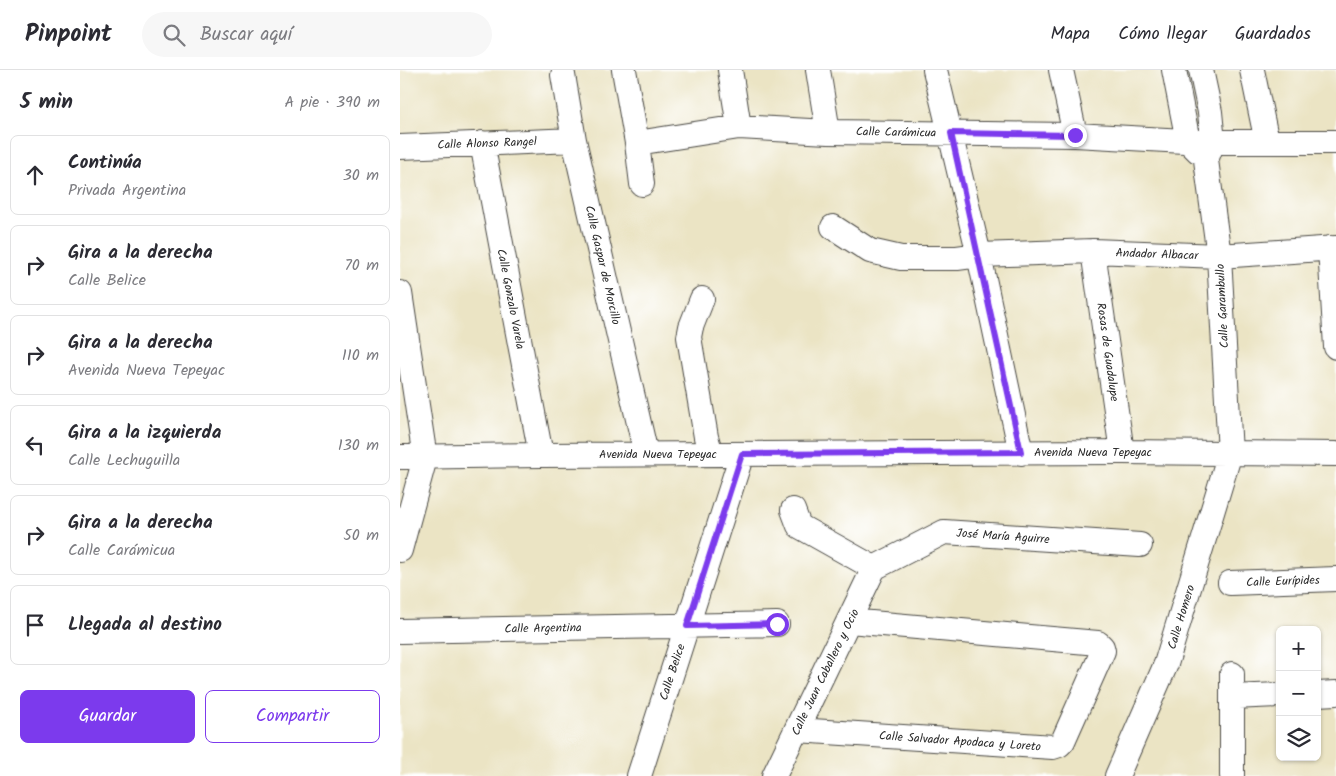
<!DOCTYPE html>
<html lang="es">
<head>
<meta charset="utf-8">
<style>
	:root { --surface:#fff; --page:#f7f7f7; --text:#2b2b33; --muted:#7c7c81; --line:#e1e1e2; --accent:#7c3aed }
	body { margin:0; font-family:Kalam,sans-serif; background:var(--page); color:var(--text) }
	.controls { position:absolute; right:15px; bottom:15px; display:grid; overflow:hidden; border-radius:8px; box-shadow:0 1px 4px #0004 }
	.controls button { width:45px; height:45px; display:grid; place-items:center; padding:0; border:0; border-bottom:1px solid var(--line); background:var(--surface); color:var(--text); font:25px sans-serif }
	.stop { position:absolute; width:15px; height:15px; margin:-11px; border:4px solid #7c3aed; border-radius:50%; background:#fff }
	.stop.end { background:#7c3aed; border-color:#fff; box-shadow:0 1px 5px #0008 }
	.list { margin:0; padding:0; list-style:none }
	h2 { display:flex; justify-content:space-between; align-items:center; height:65px; margin:0; padding:0 20px; font-size:21px }
	h2 small { font-size:16px; font-weight:400; color:var(--muted) }
	.list li { display:grid; grid-template-columns:32px 1fr auto; gap:15px; align-items:center; box-sizing:border-box; height:80px; margin:0 10px 10px; padding:0 10px; border:1px solid var(--line); border-radius:8px }
	.list b { display:block; font-size:19px; white-space:nowrap }
	.list p { margin:0; font-size:16px; white-space:nowrap; color:var(--muted) }
	.list em { font-size:16px; font-style:normal; color:var(--muted) }
	.actions { display:flex; gap:10px; padding:15px 20px }
	.actions a { flex:1; padding:11px 0; border:1px solid var(--accent); border-radius:8px; text-align:center; font-size:18px; color:var(--accent) }
	.actions .main { background:var(--accent); color:#fff }
	.icon { flex:none; width:28px; height:28px; fill:none; stroke:currentColor; stroke-width:2; stroke-linecap:round; stroke-linejoin:round }
	.map { position:relative; flex:none; width:936px; height:706px; overflow:hidden }
	header { display:flex; align-items:center; gap:30px; box-sizing:border-box; height:70px; padding:0 25px; background:var(--surface); border-bottom:1px solid var(--line) }
	header strong { font-size:24px }
	nav { display:flex; gap:28px; margin-inline-start:auto; font-size:18px }
	.search { width:350px; height:45px; background:var(--page); display:flex; align-items:center; gap:12px; box-sizing:border-box; padding:0 18px; border-radius:28px; color:var(--muted); font-size:19px }
	main { display:flex }
	aside { flex:1; background:var(--surface) }
	.map>svg:first-child { display:block }
	.lines { fill:none; stroke-linecap:round; stroke-linejoin:round }
	.minor-casing { stroke:#484742; stroke-width:26 }
	.minor { stroke:#fff; stroke-width:24 }
	.route { stroke:#7c3aed; stroke-width:6 }
	.labels { text-anchor:middle; stroke-width:4; stroke-linejoin:round; paint-order:stroke }
	.street-label { font-size:12px; fill:#2b2b2b; stroke:#fff }
</style>
</head>
<body>
<header>
<strong>Pinpoint</strong>
<div class="search"><svg class="icon" aria-label="search" viewBox="0 0 24 24"><circle cx="10" cy="10" r="6"/><path d="M15 15l6 6"/></svg>Buscar aquí</div>
<nav><a>Mapa</a><a>Cómo llegar</a><a>Guardados</a></nav>
</header>
<main>
<aside>
<h2>5 min<small>A pie · 390 m</small></h2>
<ul class="list">
<li><svg class="icon" aria-label="ahead" viewBox="0 0 24 24"><path d="M12 20V5M6 11l6-6 6 6"/></svg><div><b>Continúa</b><p>Privada Argentina</p></div><em>30 m</em></li>
<li><svg class="icon" aria-label="right" viewBox="0 0 24 24"><path d="M7 20v-9h11M14 6l5 5-5 5"/></svg><div><b>Gira a la derecha</b><p>Calle Belice</p></div><em>70 m</em></li>
<li><svg class="icon" aria-label="right" viewBox="0 0 24 24"><path d="M7 20v-9h11M14 6l5 5-5 5"/></svg><div><b>Gira a la derecha</b><p>Avenida Nueva Tepeyac</p></div><em>110 m</em></li>
<li><svg class="icon" aria-label="left" viewBox="0 0 24 24"><path d="M17 20v-9H6M10 6l-5 5 5 5"/></svg><div><b>Gira a la izquierda</b><p>Calle Lechuguilla</p></div><em>130 m</em></li>
<li><svg class="icon" aria-label="right" viewBox="0 0 24 24"><path d="M7 20v-9h11M14 6l5 5-5 5"/></svg><div><b>Gira a la derecha</b><p>Calle Carámicua</p></div><em>50 m</em></li>
<li><svg class="icon" aria-label="arrive" viewBox="0 0 24 24"><path d="M6 21V4h12l-3 4 3 4H6"/></svg><div><b>Llegada al destino</b></div></li>
</ul>
<div class="actions"><a class="main">Guardar</a><a>Compartir</a></div>
</aside>
<div class="map">
<svg width="936" height="706" viewBox="0 0 936 706">
	<rect width="100%" height="100%" fill="#fff"/>
	<filter id="ink" filterUnits="userSpaceOnUse"><feTurbulence type="fractalNoise" baseFrequency=".02" numOctaves="2"/><feDisplacementMap in="SourceGraphic" scale="10" xChannelSelector="R" yChannelSelector="G"/><feConvolveMatrix kernelMatrix="1 2 1 2 8 2 1 2 1" color-interpolation-filters="sRGB"/></filter>
	<filter id="wash" filterUnits="userSpaceOnUse"><feTurbulence type="fractalNoise" baseFrequency=".0096" numOctaves="4" result="noise"/><feDisplacementMap in="SourceGraphic" scale="20" xChannelSelector="R" yChannelSelector="G"/><feGaussianBlur stdDeviation="1.12" result="paint"/><feColorMatrix in="noise" values="0 0 0 0 0 0 0 0 0 0 0 0 0 0 0 0 0 1.4 0 .05"/><feComposite in="paint" operator="in"/></filter>
	<g filter="url(#wash)">
		<rect width="100%" height="100%" fill="#ebe4c4"/>
	</g>
	<g filter="url(#ink)">
		<g class="lines">
			<defs>
				<path id="minor" d="M224,0l13,73 5,41
					M330,0l9,57
					M418,0l10,62
					M535,0l44,185 42,198
					M661,0l14,65
					M774,0l14,71 10,10
					M852,0l15,72
					M163,5l11,65 72,314
					M82,73l59,312
					M237,73l102,-16 89,5 247,3 128,7h133
					M0,77l174,-7
					M433,157l37,24 31,7h56l22,-3 114,-4 126,5 117,-8
					M930,178l6,99
					M693,181l29,201
					M0,223l25,165 -25,92
					M302,229l-11,28 -2,10 17,100 5,17
					M0,387l141,-2 581,-3 214,2
					M393,440l6,16 75,42
					M474,498l70,-36 196,13
					M830,513l106,-4
					M0,561l377,-7
					M917,624l19,-1
					M833,627l47,-2
					M397,660l256,17 6,-2 4,-4 40,-90 -1,-4 -4,-4 -249,-22
					M239,706l103,-322
					M374,706l100,-208
					M717,706l49,-112 64,-211 -11,-197 -13,-96 7,-18 -3,-30 -9,-42
					M832,706v-102"/>
			</defs>
			<use href="#minor" class="minor-casing"/>
			<use href="#minor" class="minor"/>
		</g>
	</g>
	<g class="lines" filter="url(#ink)">
		<path class="route" d="M377,554l-90,2 55,-172 279,-2 -70,-319 124,2"/>
	</g>
	<g class="labels">
		<g class="street-label">
			<text transform="translate(496 62) rotate(1)" y="4">Calle Carámicua</text>
			<text transform="translate(87 73) rotate(-2)" y="4">Calle Alonso Rangel</text>
			<text transform="translate(757 184) rotate(2)" y="4">Andador Albacar</text>
			<text transform="translate(203 195) rotate(77)" y="4">Calle Gaspar de Morcillo</text>
			<text transform="translate(111 229) rotate(79)" y="4">Calle Gonzalo Varela</text>
			<text transform="translate(822 236) rotate(-93)" y="4">Calle Garambullo</text>
			<text transform="translate(708 282) rotate(82)" y="4">Rosas de Guadalupe</text>
			<text x="693" y="386">Avenida Nueva Tepeyac</text>
			<text x="258" y="388">Avenida Nueva Tepeyac</text>
			<text transform="translate(603 466) rotate(4)" y="4">José María Aguirre</text>
			<text transform="translate(883 511) rotate(-2)" y="4">Calle Eurípides</text>
			<text transform="translate(781 547) rotate(-73)" y="4">Calle Homero</text>
			<text transform="translate(143 558) rotate(-1)" y="4">Calle Argentina</text>
			<text transform="translate(272 602) rotate(-72)" y="4">Calle Belice</text>
			<text transform="translate(425 602) rotate(-64)" y="4">Calle Juan Caballero y Ocio</text>
			<text transform="translate(560 671) rotate(4)" y="4">Calle Salvador Apodaca y Loreto</text>
		</g>
	</g>
</svg>
<div class="controls">
<button>+</button>
<button>−</button>
<button><svg class="icon" aria-label="layers" viewBox="0 0 24 24"><path d="M12 4l9 5-9 5-9-5zM3 14l9 5 9-5"/></svg></button>
</div>
<div class="stop" style="left:377px;top:554px"></div>
<div class="stop end" style="left:675px;top:65px"></div>
</div>
</main>
</body>
</html>
